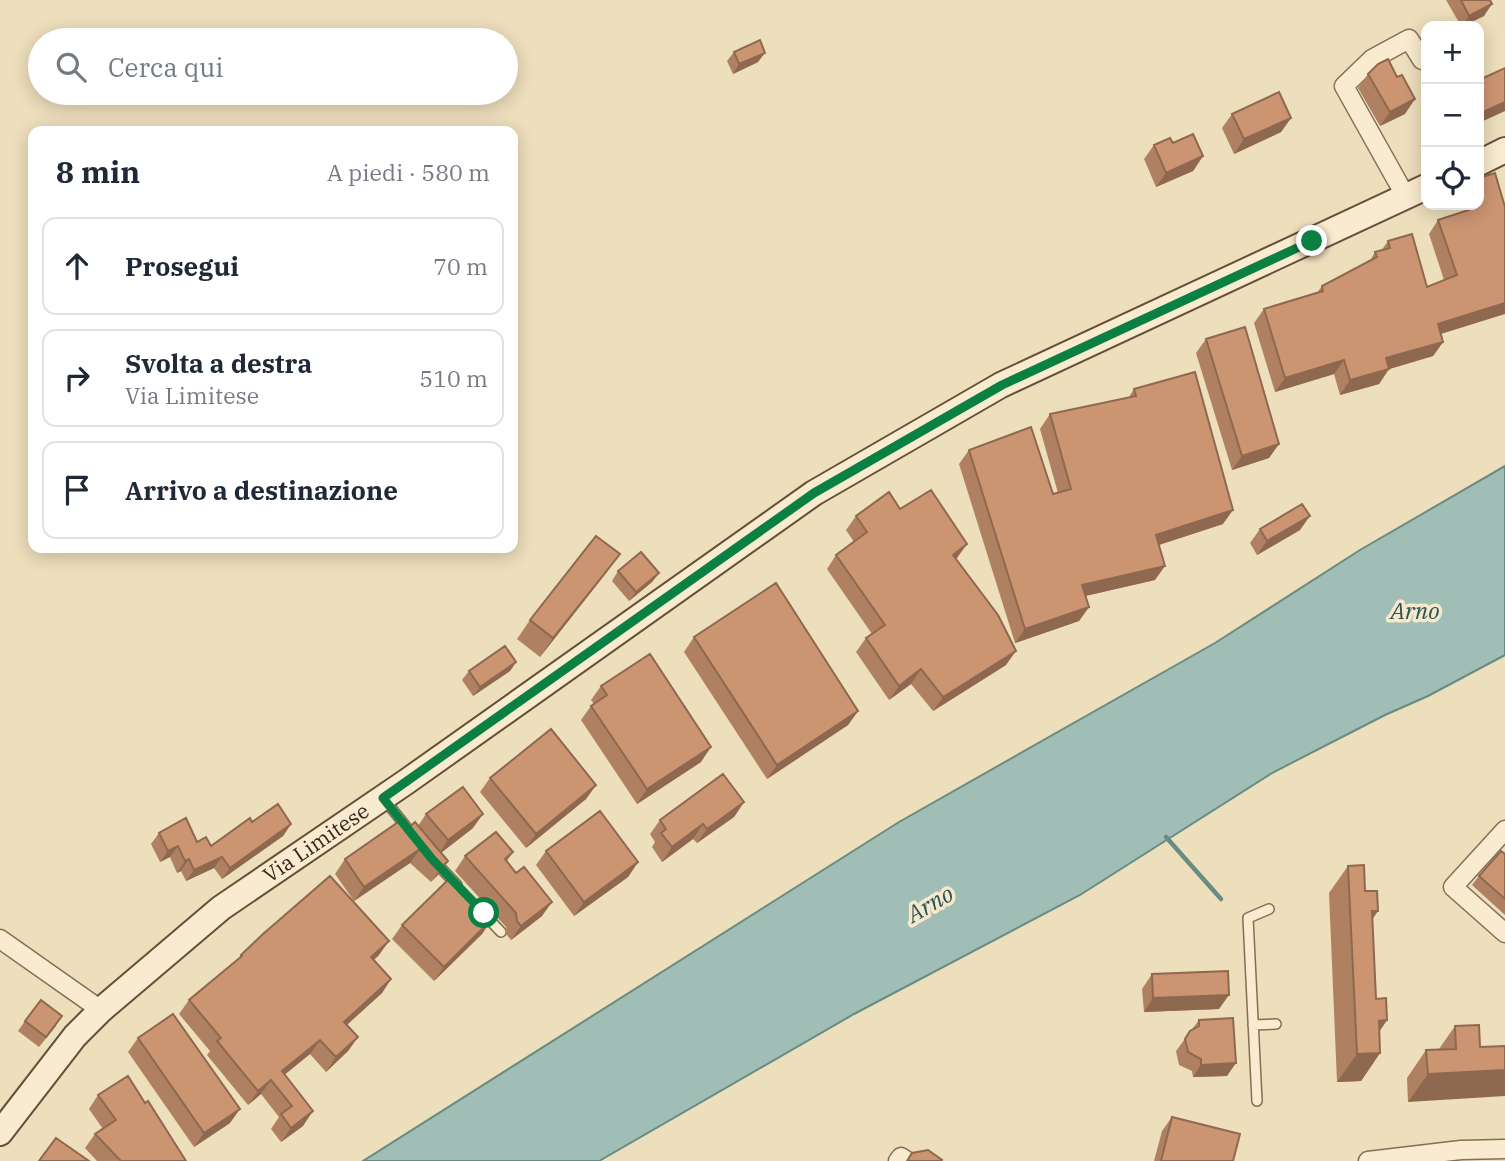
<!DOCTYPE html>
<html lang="it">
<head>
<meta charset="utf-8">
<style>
	:root { --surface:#fff; --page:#f6f6f7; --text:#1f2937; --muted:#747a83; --line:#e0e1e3 }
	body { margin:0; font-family:"IBM Plex Serif",serif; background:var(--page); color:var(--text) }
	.controls { position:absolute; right:21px; top:21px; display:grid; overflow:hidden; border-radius:14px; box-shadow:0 4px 18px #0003 }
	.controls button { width:63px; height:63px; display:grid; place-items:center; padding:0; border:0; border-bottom:2px solid var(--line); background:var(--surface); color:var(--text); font:35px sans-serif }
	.stop { position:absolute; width:21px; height:21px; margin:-16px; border:5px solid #0b8043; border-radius:50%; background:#fff }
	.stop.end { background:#0b8043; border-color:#fff; box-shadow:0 2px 7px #0008 }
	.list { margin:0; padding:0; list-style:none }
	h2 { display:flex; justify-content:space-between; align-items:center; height:91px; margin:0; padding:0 28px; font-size:30px }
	h2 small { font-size:23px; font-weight:400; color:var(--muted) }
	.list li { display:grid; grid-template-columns:46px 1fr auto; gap:21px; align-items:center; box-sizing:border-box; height:98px; margin:0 14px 14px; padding:0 14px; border:2px solid var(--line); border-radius:14px }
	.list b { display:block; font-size:26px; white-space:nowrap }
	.list p { margin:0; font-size:23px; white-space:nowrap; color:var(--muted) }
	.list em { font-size:23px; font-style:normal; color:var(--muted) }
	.icon { flex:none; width:38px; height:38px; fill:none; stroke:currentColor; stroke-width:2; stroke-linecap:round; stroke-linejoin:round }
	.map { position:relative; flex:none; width:1505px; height:1161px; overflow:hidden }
	.search { position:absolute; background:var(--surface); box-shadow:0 4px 18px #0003; left:28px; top:28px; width:490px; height:77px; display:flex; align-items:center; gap:18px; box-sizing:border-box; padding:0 24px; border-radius:38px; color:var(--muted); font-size:26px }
	.panel { position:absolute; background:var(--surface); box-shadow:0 4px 18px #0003; left:28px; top:126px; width:490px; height:427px; border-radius:14px }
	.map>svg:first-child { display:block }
	.water { fill:#a0beb5; stroke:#688b82; stroke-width:2 }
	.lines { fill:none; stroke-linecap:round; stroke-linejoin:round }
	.stream { stroke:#688b82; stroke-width:4.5 }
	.lane-casing { stroke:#856e56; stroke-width:12 }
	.street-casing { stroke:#856e56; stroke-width:21 }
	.secondary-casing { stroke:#664f39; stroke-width:28 }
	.lane { stroke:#f8ebcf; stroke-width:9 }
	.street { stroke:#f8ebcf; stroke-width:18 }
	.secondary { stroke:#f8ebcf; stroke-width:24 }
	.wall { fill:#af8062 }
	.shaded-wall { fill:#8f6850 }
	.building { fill:#cc9572; stroke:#8f6850; stroke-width:2 }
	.route { stroke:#0b8043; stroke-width:9 }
	.labels { text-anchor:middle; stroke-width:7; stroke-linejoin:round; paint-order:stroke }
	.street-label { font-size:21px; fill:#34261b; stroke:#f5e8cc }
	.water-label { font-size:23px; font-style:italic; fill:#2a5450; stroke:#f5e8cc }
</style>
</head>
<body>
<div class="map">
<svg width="1505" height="1161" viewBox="0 0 1505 1161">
	<rect width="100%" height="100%" fill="#eddebc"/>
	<path class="water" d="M1505,466v189l-77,41 -43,19 -113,58 -192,122 -226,119 -255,147h-236l536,-339 316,-179 145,-93z"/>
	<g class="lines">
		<path class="stream" d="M1166,837l55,62"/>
		<defs>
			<path id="lane" d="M384,799l24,30
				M435,862l22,23
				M483,913l18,19
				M1253,1025l23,-1
				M1257,1101l-9,-183 21,-9"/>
			<path id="street" d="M1406,197l-62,-111 28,-27 37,-20 13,21 4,-2
				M1505,830l-52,57 52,46
				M0,939l101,71
				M898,1161l3,-4 6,4
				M1368,1161l93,-11 44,-1"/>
			<g id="secondary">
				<path d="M1479,163l26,-13"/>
				<path id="s1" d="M0,1133l75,-97 26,-26 120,-102 185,-126 408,-289 187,-108 425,-198"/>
			</g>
		</defs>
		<use href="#lane" class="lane-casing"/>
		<use href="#street" class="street-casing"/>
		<use href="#secondary" class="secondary-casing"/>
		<use href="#lane" class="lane"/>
		<use href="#street" class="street"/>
		<use href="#secondary" class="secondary"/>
	</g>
	<path class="wall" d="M1446,0h44l-6,16 -20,10h-3z
		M734,52l24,10 -25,12 -6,-13z
		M1368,74l37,40 -25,12 -22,-38z
		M1232,114l59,4 -10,14 -47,22 -12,-26z
		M1173,143l30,13 -10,15 -37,16 -12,-28 10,-14z
		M1495,173l-54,161 2,8 -10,14 -44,13 -10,15 -39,11 -6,-21 -59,18 -21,-69 10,-14 53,-16 5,-7 48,-25 5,-9 6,-1 7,-10 39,46 17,-7 -15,-46 9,-14 27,-9 -2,-6h16z
		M1206,339l73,105 -10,14 -37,12 -36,-117z
		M1134,389l89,135 -64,21 -4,35 -70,16 4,11 -10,14 -64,22 -56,-179 10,-14 84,44 5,-1 -18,-64 10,-15 79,-17z
		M900,509l57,49 -1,1 50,106 -73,46 -22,-27 -22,16 -33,-48 10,-14 6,-4 -45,-65 9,-14 18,-13 -8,-12 10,-14z
		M1260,529l40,1 -43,25 -7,-12z
		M620,554l-14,19 -66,84 -23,-18 13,-19z
		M618,571l41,2 -7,9 -23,19 -17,-20z
		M694,637l164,74 -10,14 -81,54 -83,-127z
		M516,662l-6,9 -37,25 -11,-16 7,-9z
		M601,686l100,76 -64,42 -56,-84 10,-14 3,-2 -3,-4z
		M490,778l106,7 -10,14 -60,49 -46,-56z
		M744,802l-10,15 -37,26 -4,-4 -31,23 -10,-15 3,-5 -5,-8 10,-14z
		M426,814l47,14 -32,25 7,8 -17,21 -21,-19 -56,38 -19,-27 10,-15 65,-32 8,-1z
		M252,822l39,2 -8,12 -61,43 -8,-11 -28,13 -5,-10 -4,2 -7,-16 -10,5 -9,-18 8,-11 38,9 14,4z
		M546,851l92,11 -10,15 -54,39 -38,-51z
		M513,852l-6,9 9,12 26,43 -31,24 -4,-5 -1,-8 -51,-56 10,-15z
		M1505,854v61l-33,-30 7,-9z
		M1348,866l17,25 7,29 4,79 11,21 -8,12 1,21 -19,28 -24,1 -8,-189z
		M492,919l-10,15 -48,47 -42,-42 10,-14z
		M241,955h138l-5,5 17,19 -9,14 -35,32 11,12 -10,14 -22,21 -16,-18 -25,20 18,52 -22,16 -10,-13 8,-12 -18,-23 -13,11 -41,-50 3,-4 -31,-37 10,-14 47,-39z
		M1152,974l67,35 -75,3 -2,-23z
		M1199,1020l28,56 -34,1 -1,-6 -13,-6 -3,-14z
		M25,1021l31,5 -17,21 -21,-16z
		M1455,1026l25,21 -72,55 -1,-24 19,-28 13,-1z
		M138,1038l92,85 -36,24 -66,-95z
		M98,1095l47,8 41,58h-89l-12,-13 10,-14 8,-5 -14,-20z
		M1172,1117l61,44h-79l8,-30z"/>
	<path class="shaded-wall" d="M1492,4l-8,12 -22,10 7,-10z
		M765,53l-7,9 -25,12 6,-10z
		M1415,99l-10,15 -25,12 10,-14z
		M1505,102v9l-26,12v-9z
		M1291,118l-10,14 -47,22 10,-15z
		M1203,156l-10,15 -37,16 10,-14z
		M1505,303v11l-77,24 10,-14z
		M1443,342l-10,14 -57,17 10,-15z
		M1344,360l-10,14 -59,18 10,-14z
		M1389,369l-10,15 -39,11 10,-15z
		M1279,444l-10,14 -37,12 10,-14z
		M1233,510l-10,14 -77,25 10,-14z
		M1310,516l-10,14 -43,25 10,-14z
		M967,544l-10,14 -14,11 10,-14z
		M620,554l-14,19 -66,84 13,-19z
		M1165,566l-10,14 -83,19 10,-14z
		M659,573l-7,9 -23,19 7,-9z
		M1089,607l-10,14 -64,22 10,-14z
		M1016,651l-10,14 -73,46 10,-14z
		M516,662l-6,9 -37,25 7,-9z
		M921,669l-10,15 -22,16 10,-14z
		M858,711l-10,14 -81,54 10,-14z
		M711,747l-10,15 -64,42 10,-15z
		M596,785l-10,14 -60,49 10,-14z
		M744,802l-10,15 -37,26 10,-14z
		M483,814l-10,14 -35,27 10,-15z
		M291,824l-8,12 -61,43 8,-11z
		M703,824l-10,15 -31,23 10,-15z
		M178,846l-8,11 -10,5 8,-11z
		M420,849l-10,14 -56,38 10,-14z
		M222,857l-8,11 -28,13 8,-11z
		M189,859l-8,12 -4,2 8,-12z
		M448,861l-10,14 -7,7 10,-14z
		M638,862l-10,15 -54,39 10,-14z
		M552,902l-10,14 -31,24 10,-14z
		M1372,911h6l-19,28z
		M492,919l-10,15 -48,47 10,-14z
		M389,941l-10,14 -18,16 10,-14z
		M391,979l-9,14 -48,43 10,-14z
		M1229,995l-10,14 -75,3 9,-14z
		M1387,1020l-19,28 11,-27z
		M358,1037l-10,14 -22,21 10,-15z
		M320,1040l-10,14 -38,31 10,-14z
		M1380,1053l-19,28 -24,1 20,-28z
		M1236,1063l-9,13 -34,1 8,-12z
		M1505,1070v26l-97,6 20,-28z
		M271,1080l-10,14 -13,11 10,-14z
		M240,1109l-10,14 -36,24 10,-14z
		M313,1111l-10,15 -22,16 10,-14z"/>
	<path class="building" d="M1461,0h29l2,4 -23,12z
		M760,40l5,13 -26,11 -5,-12z
		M1388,59l9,18 5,-2 13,24 -25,13 -22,-38 10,-10z
		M1505,68v34l-26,12v-34z
		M1279,92l12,26 -47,21 -12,-25z
		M1193,134l10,22 -37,17 -12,-28 16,-7 3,5z
		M1495,173l10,34v96l-67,21 5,18 -57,16 3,11 -39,11 -6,-20 -59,18 -21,-69 59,-18 -1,-5 55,-29 -2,-5 15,-4 -2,-7 24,-7 15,53 30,-12 -19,-55 40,-13 -1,-2h2v-27z
		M1245,327l34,117 -37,12 -36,-117z
		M1195,372l38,138 -77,25 9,31 -83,19 7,22 -64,22 -56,-179 62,-23 22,67 18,-5 -21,-75 86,-18 -2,-7z
		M931,490l36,54 -14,11 45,60 18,36 -73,46 -22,-28 -22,17 -33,-48 19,-13 -49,-70 31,-23 -11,-16 33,-24 11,17z
		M1302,504l8,12 -43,25 -7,-12z
		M596,536l24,18 -67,84 -23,-18z
		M641,552l18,21 -23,19 -18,-21z
		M776,583l82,128 -81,54 -83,-128z
		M505,646l11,16 -36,25 -11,-16z
		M650,654l61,93 -64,42 -56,-83 16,-11 -6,-9z
		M551,729l45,56 -60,49 -46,-56z
		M723,774l21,28 -37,27 -4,-5 -31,23 -11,-14 5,-4 -6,-9z
		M463,787l20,27 -35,26 -22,-26z
		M278,804l13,20 -61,44 -8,-11 -28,13 -5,-11 -4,2 -7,-15 -10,5 -9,-18 27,-15 11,24 9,-5 5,9 39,-28 2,4z
		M600,811l38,51 -54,40 -38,-51z
		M404,818l6,9 5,-5 33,39 -7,7 -21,-19 -56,38 -19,-28z
		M496,832l17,20 -8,7 11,14 8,-6 28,35 -31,24 -4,-5 -1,-8 -51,-57z
		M1501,851l4,3v45l-26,-23z
		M1364,865l1,26h12l1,20h-6l4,88 10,-1 1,22 -8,1 1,32 -23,1 -9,-188z
		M330,876l59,65 -18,16 20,22 -47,43 14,15 -22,20 -16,-17 -38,31 31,40 -22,17 -10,-14 11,-8 -21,-26 -13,11 -41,-50 4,-3 -32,-38 53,-44 -1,-1 22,-21z
		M451,877l41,42 -48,48 -42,-42z
		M1228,971l1,24 -76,3 -1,-24z
		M41,1000l21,16 -16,21 -21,-16z
		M173,1014l67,95 -36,24 -66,-95z
		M1233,1018l3,45 -35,2v-6l-13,-7 -3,-13 5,-8 9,-5v-6z
		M1479,1025l1,22 25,-1v24l-77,4 -2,-24 30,-1 -1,-23z
		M128,1076l17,27 3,-2 38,60h-65l-26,-27 21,-14 -18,-25z
		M1172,1117l68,17 -7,27h-72z
		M56,1138l33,23h-50z
		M928,1150l14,10 -1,1h-34l5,-8z"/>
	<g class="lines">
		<path class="route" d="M484,913l-52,-54 -49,-61 431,-305 188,-108 310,-144"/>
	</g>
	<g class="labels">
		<g class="street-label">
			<text dy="7" stroke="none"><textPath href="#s1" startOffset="432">Via Limitese</textPath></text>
		</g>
		<g class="water-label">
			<text x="1415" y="619">Arno</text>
			<text transform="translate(930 904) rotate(-30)" y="8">Arno</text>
		</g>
	</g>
</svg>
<div class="controls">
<button>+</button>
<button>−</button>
<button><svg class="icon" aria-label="locate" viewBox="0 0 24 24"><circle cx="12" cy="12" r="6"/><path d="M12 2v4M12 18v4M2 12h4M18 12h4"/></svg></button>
</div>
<div class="stop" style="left:484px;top:913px"></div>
<div class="stop end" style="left:1312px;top:241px"></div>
<div class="search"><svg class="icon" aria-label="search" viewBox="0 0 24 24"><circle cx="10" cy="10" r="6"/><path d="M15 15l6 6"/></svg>Cerca qui</div>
<section class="panel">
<h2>8 min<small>A piedi · 580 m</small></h2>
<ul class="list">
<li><svg class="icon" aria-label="ahead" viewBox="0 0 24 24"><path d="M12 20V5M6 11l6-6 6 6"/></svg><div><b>Prosegui</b></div><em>70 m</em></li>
<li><svg class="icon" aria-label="right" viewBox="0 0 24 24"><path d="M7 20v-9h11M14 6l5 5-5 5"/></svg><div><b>Svolta a destra</b><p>Via Limitese</p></div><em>510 m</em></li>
<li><svg class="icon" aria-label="arrive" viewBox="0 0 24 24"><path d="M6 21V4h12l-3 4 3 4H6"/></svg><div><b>Arrivo a destinazione</b></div></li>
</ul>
</section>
</div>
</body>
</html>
